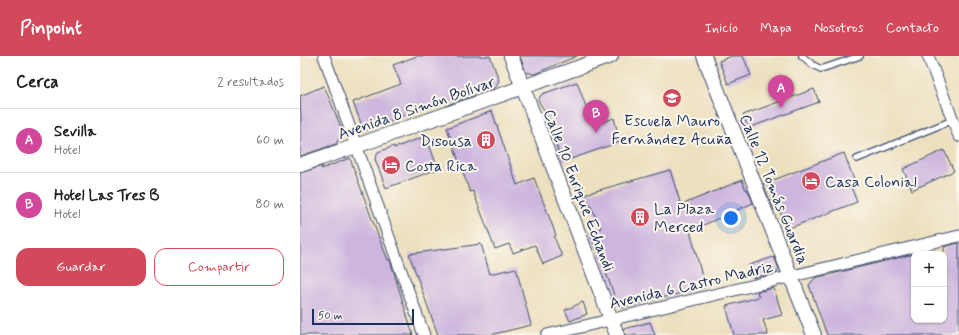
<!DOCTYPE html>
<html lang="es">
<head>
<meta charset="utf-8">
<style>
	:root { --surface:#fff; --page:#f6f6f6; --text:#202124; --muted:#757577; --line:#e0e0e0; --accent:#d1495b }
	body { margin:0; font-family:Mynerve,sans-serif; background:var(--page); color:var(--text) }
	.controls { position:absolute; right:12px; bottom:12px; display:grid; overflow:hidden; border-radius:8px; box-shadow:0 1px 3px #0004 }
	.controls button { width:36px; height:36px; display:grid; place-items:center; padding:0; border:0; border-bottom:1px solid var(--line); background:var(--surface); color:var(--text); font:20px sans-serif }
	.scale { position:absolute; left:12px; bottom:10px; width:102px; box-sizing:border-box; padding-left:4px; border:2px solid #1b2f5e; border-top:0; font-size:11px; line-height:14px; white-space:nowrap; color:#1b2f5e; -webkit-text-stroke:3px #fbf7ec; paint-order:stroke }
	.you { position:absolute; left:431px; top:162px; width:14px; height:14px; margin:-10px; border:3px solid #fff; border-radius:50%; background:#1a73e8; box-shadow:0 0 0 6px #1a73e833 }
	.badge { display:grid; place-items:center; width:26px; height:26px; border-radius:50%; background:var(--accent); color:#fff; font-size:13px; font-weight:700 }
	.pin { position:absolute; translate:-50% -33px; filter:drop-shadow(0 1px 2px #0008) }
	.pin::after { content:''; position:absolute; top:21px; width:14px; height:12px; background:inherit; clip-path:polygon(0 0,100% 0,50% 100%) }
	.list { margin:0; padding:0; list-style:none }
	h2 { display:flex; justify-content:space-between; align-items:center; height:52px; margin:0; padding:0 16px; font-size:17px }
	h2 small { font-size:13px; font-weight:400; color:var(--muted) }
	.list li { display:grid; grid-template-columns:26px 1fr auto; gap:12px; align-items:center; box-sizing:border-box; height:64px; padding:0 16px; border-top:1px solid var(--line) }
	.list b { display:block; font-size:15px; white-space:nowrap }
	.list p { margin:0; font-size:13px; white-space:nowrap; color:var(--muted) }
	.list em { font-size:13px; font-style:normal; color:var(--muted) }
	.actions { display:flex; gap:8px; padding:12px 16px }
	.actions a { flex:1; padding:9px 0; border:1px solid var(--accent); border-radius:12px; text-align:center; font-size:14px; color:var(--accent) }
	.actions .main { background:var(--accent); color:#fff }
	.map { position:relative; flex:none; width:659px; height:279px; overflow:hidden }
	header { display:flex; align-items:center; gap:24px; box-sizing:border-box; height:56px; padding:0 20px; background:var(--accent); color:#fff }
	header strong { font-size:19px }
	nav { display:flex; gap:22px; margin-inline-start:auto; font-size:14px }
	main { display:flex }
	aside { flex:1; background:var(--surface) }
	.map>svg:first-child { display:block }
	.building { fill:#cdb6de }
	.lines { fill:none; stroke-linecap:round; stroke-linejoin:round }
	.service-casing { stroke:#3a4a6d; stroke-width:8 }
	.minor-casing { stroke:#3a4a6d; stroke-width:13 }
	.tertiary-casing { stroke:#3a4a6d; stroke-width:16 }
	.service { stroke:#fff; stroke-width:5.5 }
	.minor { stroke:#fff; stroke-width:11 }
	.tertiary { stroke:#fff; stroke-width:14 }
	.labels { text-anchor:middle; stroke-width:4; stroke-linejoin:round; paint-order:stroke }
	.street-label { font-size:16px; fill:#1b2f5e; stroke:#fbf7ec }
	.poi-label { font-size:16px; fill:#1b2f5e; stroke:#fbf7ec; text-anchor:start }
</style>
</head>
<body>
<header>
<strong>Pinpoint</strong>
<nav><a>Inicio</a><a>Mapa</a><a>Nosotros</a><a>Contacto</a></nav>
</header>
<main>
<aside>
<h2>Cerca<small>2 resultados</small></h2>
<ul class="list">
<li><span class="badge" style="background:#d1479c">A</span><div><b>Sevilla</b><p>Hotel</p></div><em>60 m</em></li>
<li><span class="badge" style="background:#d1479c">B</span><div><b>Hotel Las Tres B</b><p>Hotel</p></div><em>80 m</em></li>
</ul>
<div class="actions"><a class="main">Guardar</a><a>Compartir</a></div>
</aside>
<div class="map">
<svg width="659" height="279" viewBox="0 0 659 279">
	<rect width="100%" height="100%" fill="#fbf7ec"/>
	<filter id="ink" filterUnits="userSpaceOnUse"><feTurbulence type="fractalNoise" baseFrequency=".025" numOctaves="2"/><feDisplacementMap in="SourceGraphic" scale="8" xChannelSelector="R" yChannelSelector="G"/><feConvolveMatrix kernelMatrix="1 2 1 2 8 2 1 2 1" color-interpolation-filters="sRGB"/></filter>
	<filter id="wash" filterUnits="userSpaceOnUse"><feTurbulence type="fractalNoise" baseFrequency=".012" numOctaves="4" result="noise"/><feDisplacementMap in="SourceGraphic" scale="16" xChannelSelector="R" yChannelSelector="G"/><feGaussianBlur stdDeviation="0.9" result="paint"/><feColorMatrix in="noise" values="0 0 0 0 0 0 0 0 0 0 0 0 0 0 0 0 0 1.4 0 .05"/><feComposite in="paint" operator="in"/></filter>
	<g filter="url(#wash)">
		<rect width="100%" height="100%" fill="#ede0bf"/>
		<g id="blocks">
			<path class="building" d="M117,0h73l9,24 -3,7 -7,3 -42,15 -2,-6 -81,32 -11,-29 48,-18 -8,-19z
				M220,0h57l-43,18 -8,-2z
				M432,0h11l8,19 -23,9 -9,-23z
				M277,26l16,44 21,-8 6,24 -58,20 -18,-52 -6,-10 4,-6z
				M24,30l17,41 1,6 -6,11 -36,12v-35h1l-1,-25z
				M514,33l5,13 -71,26 -5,-13z
				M192,55l25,74 17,-7 19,49 3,9 -2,1 8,19 -19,8 -8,-19 -22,8 -4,-9 -14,5 -22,-58 -3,1 -23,-64z
				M126,80l12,33 -52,19 -11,-29 3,-7 16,-6v2z
				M644,94l10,21 -42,19 -9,-21z
				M544,97l10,27 -5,2 8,20 -70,27 -8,-20 -5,1 -11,-26z
				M50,102l24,67 14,35h2l23,75h-113v-162l23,-7 -2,3z
				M370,114l11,35 61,-25 4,10h2l5,13 -63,28 15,56 -83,21 -5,-5 -17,-47 -11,-23 12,-5 -16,-34z
				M659,187v92h-132l-18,-50 6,-7 99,-24v66h30v-73z
				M181,188l9,30 26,-6 15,57 -41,10h-52l-29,-81z
				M474,201l5,12 -2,3 -24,6 -4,-13z
				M474,232l8,27 -19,5 5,15h-34l-8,-29 33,-9 -2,-5z
				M283,246l4,12 -17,7 -5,-11z
				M350,266l5,13h-30l-1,-6z"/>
		</g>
	</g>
	<g filter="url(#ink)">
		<use href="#blocks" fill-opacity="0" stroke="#3a4a6d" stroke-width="1"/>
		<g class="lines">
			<defs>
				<path id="service" d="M502,0l11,9 8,4 39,-13
					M557,103l96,-39"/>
				<path id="minor" d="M24,0l100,279
					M628,0l31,80
					M247,279l412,-99"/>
				<path id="tertiary" d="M211,0l106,279
					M404,0l87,221 23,58
					M0,109l56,-19 255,-90"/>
			</defs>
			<use href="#service" class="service-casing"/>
			<use href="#minor" class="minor-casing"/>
			<use href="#tertiary" class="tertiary-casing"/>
			<use href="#service" class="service"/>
			<use href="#minor" class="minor"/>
			<use href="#tertiary" class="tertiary"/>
		</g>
	</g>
	<defs>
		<symbol id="school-disc" viewBox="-11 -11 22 22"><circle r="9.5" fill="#d1495b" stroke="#fbf7ec"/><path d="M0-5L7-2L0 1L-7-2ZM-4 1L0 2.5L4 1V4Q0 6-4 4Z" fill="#fff"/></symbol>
		<symbol id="building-disc" viewBox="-11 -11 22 22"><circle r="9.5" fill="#d1495b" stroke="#fbf7ec"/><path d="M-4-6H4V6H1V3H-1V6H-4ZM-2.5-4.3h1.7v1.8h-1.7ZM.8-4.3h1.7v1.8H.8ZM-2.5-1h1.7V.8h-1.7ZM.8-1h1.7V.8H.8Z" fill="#fff"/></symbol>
		<symbol id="hotel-disc" viewBox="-11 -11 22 22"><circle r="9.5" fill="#d1495b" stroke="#fbf7ec"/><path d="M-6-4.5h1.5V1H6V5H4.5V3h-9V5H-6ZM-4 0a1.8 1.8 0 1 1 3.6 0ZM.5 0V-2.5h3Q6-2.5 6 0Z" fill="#fff"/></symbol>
	</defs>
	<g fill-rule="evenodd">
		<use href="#school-disc" x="361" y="31" width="22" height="22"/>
		<use href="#building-disc" x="175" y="73" width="22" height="22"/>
		<use href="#hotel-disc" x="80" y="98" width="22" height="22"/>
		<use href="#hotel-disc" x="500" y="114" width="22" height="22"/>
		<use href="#building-disc" x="329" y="150" width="22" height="22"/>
	</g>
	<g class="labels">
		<g class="street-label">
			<text transform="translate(116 51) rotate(-19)" y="6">Avenida 8 Simón Bolívar</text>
			<text transform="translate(475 133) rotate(68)" y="6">Calle 12 Tomás Guardia</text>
			<text transform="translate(280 134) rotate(69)" y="6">Calle 10 Enrique Echandi</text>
			<text transform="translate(391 228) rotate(-13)" y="6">Avenida 6 Castro Madriz</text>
		</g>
		<g class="poi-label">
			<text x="372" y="70" text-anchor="middle">Escuela Mauro<tspan x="372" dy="18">Fernández Acuña</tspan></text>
			<text x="172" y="90" text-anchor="end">Disousa</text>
			<text x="105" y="115">Costa Rica</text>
			<text x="525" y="131">Casa Colonial</text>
			<text x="354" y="158">La Plaza<tspan x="354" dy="18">Merced</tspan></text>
		</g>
	</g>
</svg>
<div class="controls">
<button>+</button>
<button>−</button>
</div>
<div class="scale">50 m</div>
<div class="you"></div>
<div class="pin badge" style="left:481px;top:52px;background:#d1479c">A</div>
<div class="pin badge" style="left:296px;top:77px;background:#d1479c">B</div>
</div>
</main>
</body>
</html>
